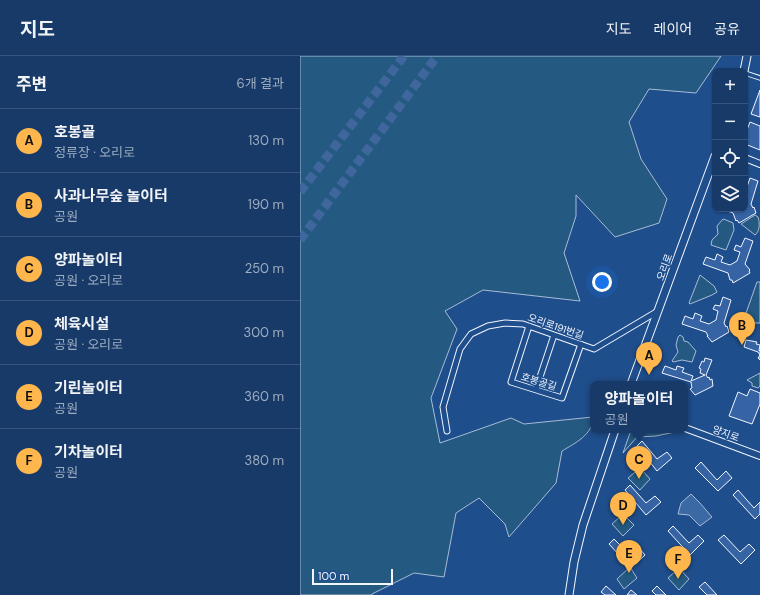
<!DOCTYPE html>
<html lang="ko">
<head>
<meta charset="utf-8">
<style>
	:root { --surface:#173a69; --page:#244571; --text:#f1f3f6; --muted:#9eadc0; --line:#36547d; --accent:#ffb74d }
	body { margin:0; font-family:"DM Sans","Noto Sans KR",sans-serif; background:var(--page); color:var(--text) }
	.controls { position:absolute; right:12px; top:12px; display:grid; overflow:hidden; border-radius:8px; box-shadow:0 1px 3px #0004 }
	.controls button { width:36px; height:36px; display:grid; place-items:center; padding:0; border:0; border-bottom:1px solid var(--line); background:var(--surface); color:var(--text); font:20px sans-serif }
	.scale { position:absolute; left:12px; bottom:10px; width:81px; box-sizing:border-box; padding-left:4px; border:2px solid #f2f6ff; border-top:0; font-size:11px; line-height:14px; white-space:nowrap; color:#f2f6ff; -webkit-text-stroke:3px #1f4e8c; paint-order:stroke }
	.you { position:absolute; left:302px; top:226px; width:14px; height:14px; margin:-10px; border:3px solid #fff; border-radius:50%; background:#1a73e8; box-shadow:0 0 0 6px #1a73e833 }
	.badge { display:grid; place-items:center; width:26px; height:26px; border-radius:50%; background:var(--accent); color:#111; font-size:13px; font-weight:700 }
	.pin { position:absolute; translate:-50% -33px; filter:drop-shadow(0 1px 2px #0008) }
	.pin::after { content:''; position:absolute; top:21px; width:14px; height:12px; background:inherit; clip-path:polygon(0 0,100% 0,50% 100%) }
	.popup { position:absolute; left:290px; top:325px; width:98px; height:52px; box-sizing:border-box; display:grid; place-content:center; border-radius:8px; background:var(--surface); filter:drop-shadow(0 1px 3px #0005); font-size:13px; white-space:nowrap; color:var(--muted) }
	.popup b { font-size:15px; color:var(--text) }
	.popup::after { content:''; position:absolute; left:50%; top:100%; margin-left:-8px; border:8px solid transparent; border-top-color:var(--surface) }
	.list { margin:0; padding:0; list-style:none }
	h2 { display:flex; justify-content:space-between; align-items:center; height:52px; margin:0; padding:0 16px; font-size:17px }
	h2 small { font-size:13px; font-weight:400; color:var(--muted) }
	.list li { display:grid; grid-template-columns:26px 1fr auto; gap:12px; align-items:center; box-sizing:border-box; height:64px; padding:0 16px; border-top:1px solid var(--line) }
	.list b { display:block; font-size:15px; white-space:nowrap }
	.list p { margin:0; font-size:13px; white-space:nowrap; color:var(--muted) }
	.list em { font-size:13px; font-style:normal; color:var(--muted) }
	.icon { flex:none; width:22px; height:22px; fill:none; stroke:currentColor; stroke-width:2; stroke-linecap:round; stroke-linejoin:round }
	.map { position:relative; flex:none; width:460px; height:539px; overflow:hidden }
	header { display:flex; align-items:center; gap:24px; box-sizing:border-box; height:56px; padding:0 20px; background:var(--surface); border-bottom:1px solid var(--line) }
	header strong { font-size:19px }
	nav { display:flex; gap:22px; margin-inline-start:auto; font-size:14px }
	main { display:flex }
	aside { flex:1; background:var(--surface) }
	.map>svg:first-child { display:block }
	.green { fill:#245a82; stroke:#a8bbd7 }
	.water { fill:#3b69a3; stroke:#a8bbd7 }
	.building { fill:#3563a3; stroke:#f2f6ff }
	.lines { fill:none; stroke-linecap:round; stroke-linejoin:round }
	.motorway-tunnel { stroke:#3f679d; stroke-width:9; stroke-dasharray:9 4.5; stroke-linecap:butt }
	.pedestrian-casing { stroke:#f2f6ff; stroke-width:5.5 }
	.minor-casing { stroke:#f2f6ff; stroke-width:7 }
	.tertiary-casing { stroke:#f2f6ff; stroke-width:8 }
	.secondary-casing { stroke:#f2f6ff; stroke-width:9 }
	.pedestrian { stroke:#1f4e8c; stroke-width:3.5 }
	.minor { stroke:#1f4e8c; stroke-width:5 }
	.tertiary { stroke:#1f4e8c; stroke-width:6 }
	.secondary { stroke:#1f4e8c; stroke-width:7 }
	.labels { text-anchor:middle; stroke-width:3; stroke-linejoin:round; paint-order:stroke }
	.street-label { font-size:10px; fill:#f2f6ff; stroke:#1f4e8c }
</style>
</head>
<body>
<header>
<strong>지도</strong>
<nav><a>지도</a><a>레이어</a><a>공유</a></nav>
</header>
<main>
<aside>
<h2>주변<small>6개 결과</small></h2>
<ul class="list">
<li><span class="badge">A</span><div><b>호봉골</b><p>정류장 · 오리로</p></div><em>130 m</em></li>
<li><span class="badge">B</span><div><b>사과나무숲 놀이터</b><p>공원</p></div><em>190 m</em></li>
<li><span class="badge">C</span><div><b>양파놀이터</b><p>공원 · 오리로</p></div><em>250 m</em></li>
<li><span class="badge">D</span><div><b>체육시설</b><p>공원 · 오리로</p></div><em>300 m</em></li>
<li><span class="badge">E</span><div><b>기린놀이터</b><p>공원</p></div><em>360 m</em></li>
<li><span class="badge">F</span><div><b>기차놀이터</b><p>공원</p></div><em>380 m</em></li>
</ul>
</aside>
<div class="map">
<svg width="460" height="539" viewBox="0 0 460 539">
	<rect width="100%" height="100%" fill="#1f4e8c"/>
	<path class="green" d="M0,0h421l-25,37 -47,-4 -20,33 12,37 26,40 -8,24 -44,14 -39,-42v21l-12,37 16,48 -97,-11 -38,21 12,18 -26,69 9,45 71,-25 13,6 69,-7c0,18 -18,26 -31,34l-6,32 -47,54 -4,-13 -26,-26 -23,15 -12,64 -30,-4 -42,21v1h-72z
		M455,159l3,2c2,6 2,14 -3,18l-14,-11z
		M423,163l3,1 7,3 1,7 -8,20 -15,-5 1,-5 6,-6 -1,-8z
		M400,219l14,11 3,6 -5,3 -22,9 -1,-1z
		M457,226h3v41h-10l-5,-2v-5z
		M380,279l3,2 1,4 4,1 8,9 -4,11 -10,-2 -9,2 -1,-1 6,-9 -2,-7 2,-8z
		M460,317v13l-2,2 -6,-2v-3l-5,-3z
		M331,374h38l6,2 -19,4 -19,1 -14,16z
		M340,412l10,11 -10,11 -12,-12z
		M323,458l11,11 -11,11 -11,-12z
		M330,511l7,11 -13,11 -7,-10z
		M379,512l10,11 -10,11 -11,-12z"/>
	<path class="water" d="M391,438l9,9 12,14 -12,9 -11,-11 -11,-1 3,-11z"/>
	<path class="building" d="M460,34v27l-9,-3z
		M450,66l10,4v24l-15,-6v-9z
		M450,122l8,3 -7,23 2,4 1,-1 2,6 -17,10 -2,-3 -1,1 -3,-8 -11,-4h23v-22h2z
		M445,182l8,3 -8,23 5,6 -1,1 1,2 -17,10 -1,-3h-2l-2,-7 -25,-9 3,-7 9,3 2,-6 6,3 -2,5 9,3 7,-4 3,-9 -6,-2 2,-5 5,2z
		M423,241l8,3 -7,23 2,4 1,-1 2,6 -17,10 -5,-6h1l-2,-4 -24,-8 3,-8 8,3 2,-6 7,3 -2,5 9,3 7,-4 2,-9 -5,-2 2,-4 5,1z
		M446,284l11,2 -1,2 4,1 -1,6 1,-1v10l-2,-2 2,-3 -2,-3 -14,-5z
		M405,302l7,2 -6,15 2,3 1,-1 1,3 2,-1 1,7 -18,9 -5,-6 2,-1 -1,-6 -29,-9 3,-7 11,4 1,-4 7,2 -2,4 11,4 -2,5 14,-6 -5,-2 1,-4 -2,-1 3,-7 2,1z
		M450,333l10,4v11l-8,20 -23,-8 9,-24 9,4z
		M342,385l15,18 10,-7 5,6 -15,13 -20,-25z
		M401,406l16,18 9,-9 6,7 -14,13 -23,-23z
		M330,429l16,18 9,-7 6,6 -15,13 -21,-25z
		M438,434l16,18 6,-6v12l-5,5 -22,-24z
		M373,470l16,17 9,-8 6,6 -14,14 -22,-24z
		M424,479l16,17 9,-8 6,6 -14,14 -23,-24z
		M314,483l17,17 8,-8 6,7 -14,13 -22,-24z
		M405,526l12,13h-10l-8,-8z
		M306,530l10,9h-11l-4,-3z
		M357,530l9,9h-10l-4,-4z
		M331,534l6,5h-10z"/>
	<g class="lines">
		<path class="motorway-tunnel" d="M0,136l104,-136
			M0,184l137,-184"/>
		<defs>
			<path id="pedestrian" d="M445,17l15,5"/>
			<path id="minor" d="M229,270l-18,56 51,16 19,-54
				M236,333l18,-54
				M147,375l-4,-24 17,-58 11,-15 17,-8 17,-3 18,1 71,25 64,-38"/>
			<path id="tertiary" d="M445,102l15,6
				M385,372l75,28"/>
			<path id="secondary" d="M444,15l3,-15
				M331,328l84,-228
				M269,539l5,-33 9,-37 32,-95"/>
		</defs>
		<use href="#pedestrian" class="pedestrian-casing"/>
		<use href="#minor" class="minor-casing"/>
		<use href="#tertiary" class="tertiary-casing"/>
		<use href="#secondary" class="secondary-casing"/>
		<use href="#pedestrian" class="pedestrian"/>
		<use href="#minor" class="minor"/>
		<use href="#tertiary" class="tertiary"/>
		<use href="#secondary" class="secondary"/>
	</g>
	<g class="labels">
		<g class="street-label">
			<text transform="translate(364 211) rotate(-70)" y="4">오리로</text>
			<text transform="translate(256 270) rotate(19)" y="4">오리로191번길</text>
			<text transform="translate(239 325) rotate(17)" y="4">호봉골길</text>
			<text transform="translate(426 377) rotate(20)" y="4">양지로</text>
		</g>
	</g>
</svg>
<div class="controls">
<button>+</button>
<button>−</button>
<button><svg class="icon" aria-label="locate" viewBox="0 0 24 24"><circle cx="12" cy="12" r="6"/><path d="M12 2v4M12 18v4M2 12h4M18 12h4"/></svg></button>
<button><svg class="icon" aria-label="layers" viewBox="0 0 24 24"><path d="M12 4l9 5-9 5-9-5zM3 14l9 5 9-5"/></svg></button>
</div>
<div class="scale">100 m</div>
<div class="you"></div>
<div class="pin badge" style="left:349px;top:319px">A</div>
<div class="pin badge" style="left:442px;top:289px">B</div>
<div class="pin badge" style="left:339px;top:423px">C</div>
<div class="popup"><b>양파놀이터</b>공원</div>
<div class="pin badge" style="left:323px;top:469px">D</div>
<div class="pin badge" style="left:329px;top:517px">E</div>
<div class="pin badge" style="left:378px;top:523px">F</div>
</div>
</main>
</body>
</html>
